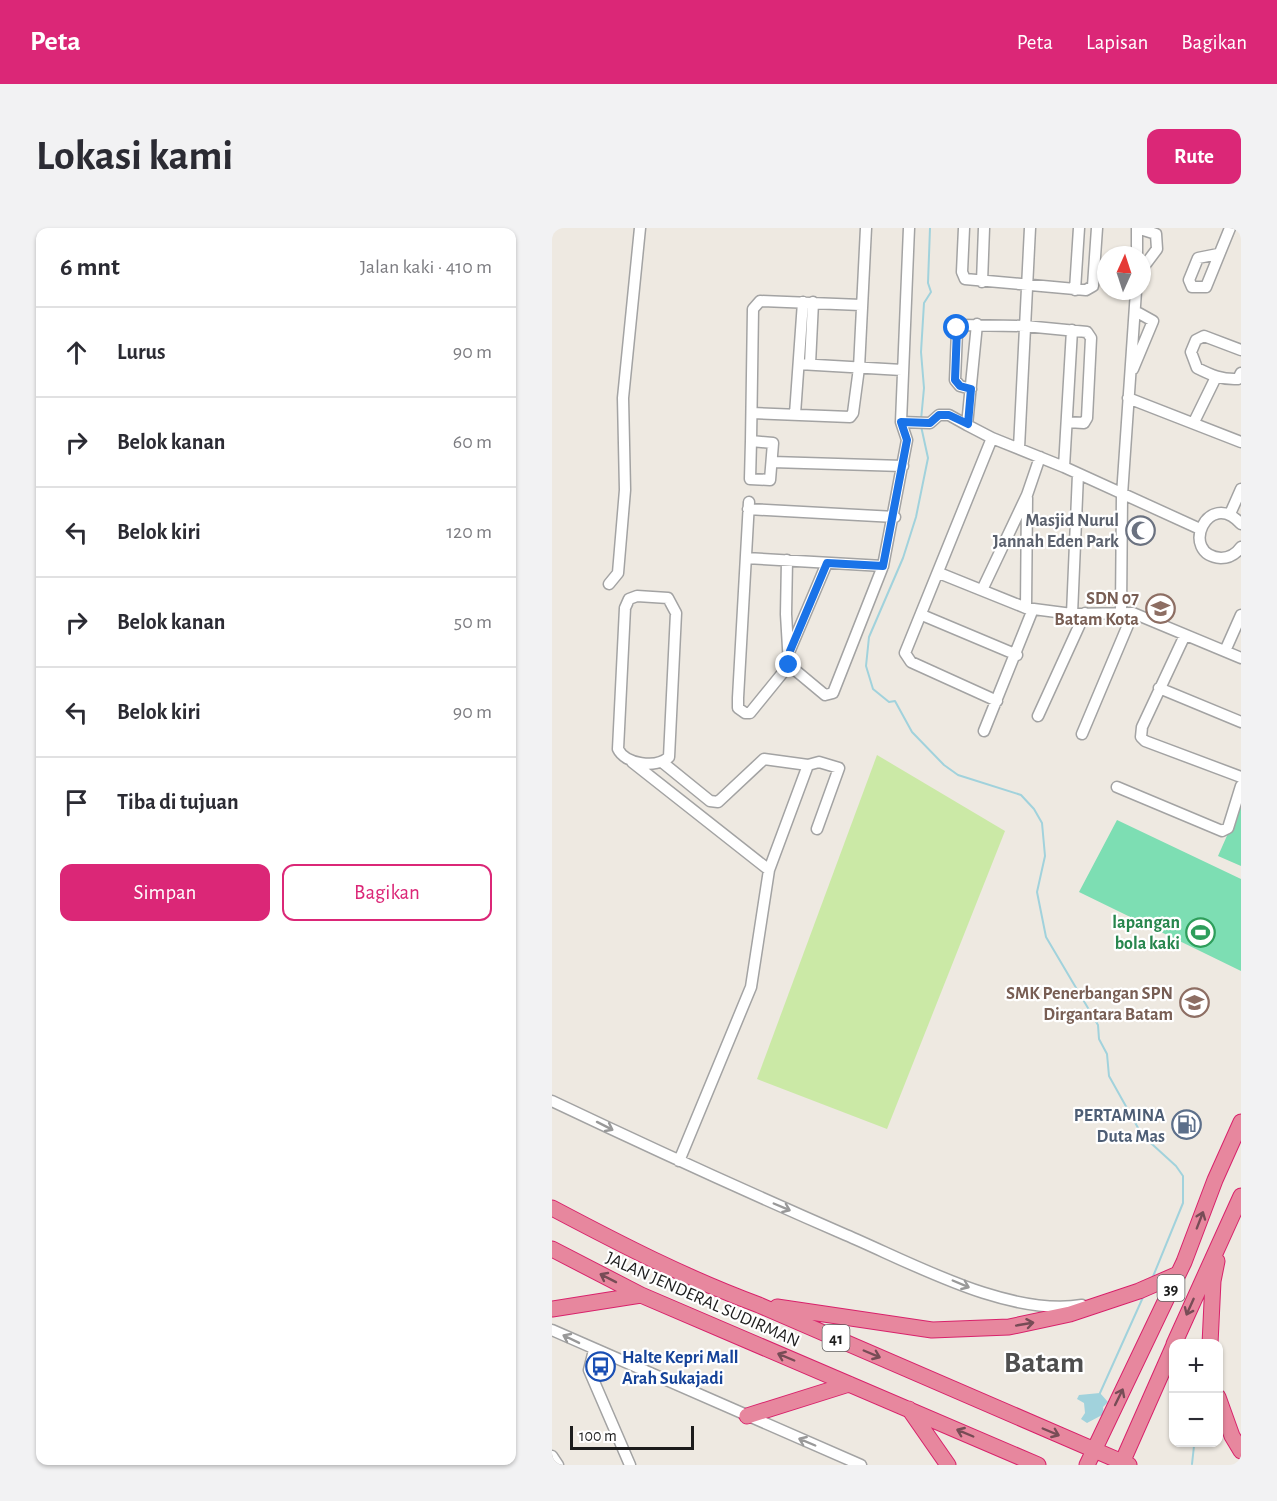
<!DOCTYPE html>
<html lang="id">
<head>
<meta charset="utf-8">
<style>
	:root { --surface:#fff; --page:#f2f2f3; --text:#2b2b33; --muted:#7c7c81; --line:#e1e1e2; --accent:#db2777 }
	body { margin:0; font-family:"Alegreya Sans",sans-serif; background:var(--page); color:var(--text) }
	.controls { position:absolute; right:18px; bottom:18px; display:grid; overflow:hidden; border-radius:12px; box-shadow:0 2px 4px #0004 }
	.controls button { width:54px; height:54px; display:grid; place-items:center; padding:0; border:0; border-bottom:2px solid var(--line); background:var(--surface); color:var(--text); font:30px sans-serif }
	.compass { position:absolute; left:545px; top:18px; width:54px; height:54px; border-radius:50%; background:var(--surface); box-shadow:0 2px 4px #0004; rotate:3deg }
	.scale { position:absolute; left:18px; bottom:15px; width:124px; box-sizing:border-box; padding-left:6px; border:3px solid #1c1c1c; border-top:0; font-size:16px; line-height:21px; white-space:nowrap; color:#1c1c1c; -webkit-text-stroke:4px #fff; paint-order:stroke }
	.stop { position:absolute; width:18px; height:18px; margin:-14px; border:4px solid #1a73e8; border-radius:50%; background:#fff }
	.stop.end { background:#1a73e8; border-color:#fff; box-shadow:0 2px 6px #0008 }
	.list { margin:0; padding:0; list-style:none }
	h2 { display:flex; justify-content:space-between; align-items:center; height:78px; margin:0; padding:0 24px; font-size:26px }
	h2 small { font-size:20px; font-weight:400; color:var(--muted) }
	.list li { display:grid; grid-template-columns:39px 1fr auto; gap:18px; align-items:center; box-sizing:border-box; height:90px; padding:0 24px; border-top:2px solid var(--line) }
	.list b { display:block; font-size:22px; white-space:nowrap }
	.list em { font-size:20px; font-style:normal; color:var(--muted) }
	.actions { display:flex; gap:12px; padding:18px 24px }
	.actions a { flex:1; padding:14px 0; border:2px solid var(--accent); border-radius:12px; text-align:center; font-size:21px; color:var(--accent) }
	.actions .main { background:var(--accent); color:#fff }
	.icon { flex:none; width:33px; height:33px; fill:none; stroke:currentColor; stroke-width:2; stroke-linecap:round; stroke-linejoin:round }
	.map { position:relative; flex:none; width:689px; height:1237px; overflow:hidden; border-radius:12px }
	header { display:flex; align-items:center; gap:36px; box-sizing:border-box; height:84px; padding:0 30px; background:var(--accent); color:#fff }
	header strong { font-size:28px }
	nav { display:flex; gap:33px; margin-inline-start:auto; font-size:21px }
	.intro { display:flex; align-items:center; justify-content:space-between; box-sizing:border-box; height:144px; padding:0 36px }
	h1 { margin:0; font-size:42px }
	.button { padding:15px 27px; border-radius:12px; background:var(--accent); color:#fff; font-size:21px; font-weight:700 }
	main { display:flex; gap:36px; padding:0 36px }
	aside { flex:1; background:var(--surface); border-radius:12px; box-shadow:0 2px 4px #0004 }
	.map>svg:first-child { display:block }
	.grass { fill:#cbe9a6 }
	.pitch { fill:#7ddeb3 }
	.water { fill:#a1d2dc }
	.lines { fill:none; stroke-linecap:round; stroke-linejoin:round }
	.stream { stroke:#a1d2dc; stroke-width:2 }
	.minor-casing { stroke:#a3a3a3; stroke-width:13 }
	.highway-casing { stroke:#d8226b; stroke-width:17 }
	.minor { stroke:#fff; stroke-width:10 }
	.highway { stroke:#e7879e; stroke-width:15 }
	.oneway { stroke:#999 }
	.oneway2 { stroke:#774c56 }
	.route { stroke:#1a73e8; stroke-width:8 }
	.labels { text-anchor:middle; stroke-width:4.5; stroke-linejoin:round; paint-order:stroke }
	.shield { fill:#fff; stroke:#606060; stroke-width:1.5 }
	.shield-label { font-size:16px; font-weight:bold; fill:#1c1c1c }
	.worship-label { font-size:18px; font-weight:bold; fill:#5b616d; stroke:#fff; text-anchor:end }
	.education-label { font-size:18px; font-weight:bold; fill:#785e54; stroke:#fff; text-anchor:end }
	.leisure-label { font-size:18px; font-weight:bold; fill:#27864d; stroke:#fff; text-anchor:end }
	.service-label { font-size:18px; font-weight:bold; fill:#4e5e75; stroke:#fff; text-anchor:end }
	.street-label { font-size:18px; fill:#1c1c1c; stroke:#fff }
	.transit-label { font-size:18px; font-weight:bold; fill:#164399; stroke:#fff; text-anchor:start }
	.town-label { font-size:30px; font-weight:bold; fill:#4f4f4f; stroke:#fff }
</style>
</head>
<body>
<header>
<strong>Peta</strong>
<nav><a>Peta</a><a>Lapisan</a><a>Bagikan</a></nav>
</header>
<div class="intro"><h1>Lokasi kami</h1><a class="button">Rute</a></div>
<main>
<aside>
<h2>6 mnt<small>Jalan kaki · 410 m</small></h2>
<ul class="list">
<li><svg class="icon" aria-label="ahead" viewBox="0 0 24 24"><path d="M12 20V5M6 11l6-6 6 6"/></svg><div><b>Lurus</b></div><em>90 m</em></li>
<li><svg class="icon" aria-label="right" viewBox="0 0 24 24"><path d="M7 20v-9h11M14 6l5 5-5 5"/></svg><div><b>Belok kanan</b></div><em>60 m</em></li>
<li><svg class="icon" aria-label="left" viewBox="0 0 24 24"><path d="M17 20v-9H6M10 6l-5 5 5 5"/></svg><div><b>Belok kiri</b></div><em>120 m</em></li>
<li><svg class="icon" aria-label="right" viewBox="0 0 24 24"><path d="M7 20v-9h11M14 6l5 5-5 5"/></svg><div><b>Belok kanan</b></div><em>50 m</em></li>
<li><svg class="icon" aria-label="left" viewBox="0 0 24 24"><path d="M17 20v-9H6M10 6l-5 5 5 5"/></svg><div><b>Belok kiri</b></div><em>90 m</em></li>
<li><svg class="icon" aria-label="arrive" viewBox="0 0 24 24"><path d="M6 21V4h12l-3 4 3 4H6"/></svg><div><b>Tiba di tujuan</b></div></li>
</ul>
<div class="actions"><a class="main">Simpan</a><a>Bagikan</a></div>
</aside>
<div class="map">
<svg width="689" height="1237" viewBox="0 0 689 1237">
	<rect width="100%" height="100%" fill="#eee9e1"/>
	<path class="grass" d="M325,527l128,76 -118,298 -130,-50z"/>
	<path class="pitch" d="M689,576v62l-23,-10z
		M565,592l124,59v92l-162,-79z"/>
	<path class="water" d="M548,1165l8,9 -5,5 1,7 -17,9 -6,-4 4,-6 -1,-10 -7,-4 2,-4z"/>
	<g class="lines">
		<path class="stream" d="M369,192l3,-32 -3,-36 3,-49 7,-11 -3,-9 2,-55
			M369,198l7,32 -12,59 -13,41 -34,79 -3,29 7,23 16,13 6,-1 17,31 32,33 14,10 63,20 13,14 8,14 3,33 -8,36 9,45 52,88 1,14 8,15 2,22 33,59 34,31 7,10v27l-31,76
			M548,1165l44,-98
			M639,1214l3,4 -2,18"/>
		<defs>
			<path id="minor" d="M412,0l-2,44 3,7 121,11 7,-4 4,-58
				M666,26l-20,4 -9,22 3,7h14l24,-59
				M585,27v-27l19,6 1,15 -15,20
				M430,54l2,-54
				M523,62l4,-62
				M425,96l-10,101 25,13 72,29 136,62
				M689,122l-37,-14 -8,4 -5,12 6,16c14,7 25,12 41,11l3,-6
				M247,136l103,6
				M258,136l3,-62
				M581,141l20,-48 -18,-10
				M419,161l-11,-3 -5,-6 2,-49 3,-6 65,1 62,6 4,6 -4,80 -3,5 -17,-1
				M576,170l113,44
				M200,185l98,4 3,-4 6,-45 7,-140
				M243,186l8,-112
				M349,194l29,1 9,-8h10l18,10
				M642,194l22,-45
				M440,210l-87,215 6,9 86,39
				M199,213l2,-132 7,-8 101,4
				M199,213l22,2 -3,37 -20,-1z
				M467,220l11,-220
				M220,234l131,4
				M512,239l8,-137
				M197,274l-11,196v10l7,5h5l39,-48 -3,-51 1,-54
				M196,281l147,8
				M678,286l11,-25
				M689,296c-33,-37 -63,31 -20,34 8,0 15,-4 20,-11
				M194,330l137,8
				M387,345l87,35 46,6 61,-1 -51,121
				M57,356l9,-11 7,-83 -2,-92 17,-170
				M430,362l45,-95 13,-38
				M85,368l31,2 8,15 -7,144c-13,12 -44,7 -51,-8l7,-141 4,-9z
				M474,380l1,-110
				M569,384l1,-117 14,-204
				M581,385l108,45
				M520,386l6,-140
				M370,387l95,40
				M633,407l-43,92 -1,10 4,4 96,36
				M238,422l37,-87
				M673,423l16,-36
				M237,437l36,30 8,-2 50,-127 24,-126 -6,-18 8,-194
				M607,460l82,34
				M486,488l47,-103
				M432,503l49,-122
				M80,534l137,108 -18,117 -72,174
				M110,534l48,39 8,1 46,-43 44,6
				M565,559l105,44 6,-3 13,-42
				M217,642l39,-105 11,-3 20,6 -22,61
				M0,873c97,46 195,91 294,134 66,28 162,82 236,70
				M0,1102l309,135
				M42,1122l-5,20 41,95
				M0,1228l6,9"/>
			<path id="highway" d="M0,980c68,36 134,70 207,97l370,160
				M0,1021l89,46 397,170
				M225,1079l155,23 77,-3 61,-13 69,-23 39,-17
				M0,1081l89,-14
				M622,1116l67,-148
				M658,1116l3,-63 4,-20
				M666,1169l14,39 9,15
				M357,1181l39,56
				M195,1188l102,-32
				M535,1237l97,-203 31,-82 26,-58
				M569,1237l53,-120"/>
		</defs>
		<use href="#minor" class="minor-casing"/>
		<use href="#highway" class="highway-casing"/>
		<use href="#minor" class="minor"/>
		<use href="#highway" class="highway"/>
	</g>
	<defs><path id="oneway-shaft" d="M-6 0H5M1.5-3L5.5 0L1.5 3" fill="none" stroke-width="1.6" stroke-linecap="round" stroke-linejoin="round" transform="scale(1.5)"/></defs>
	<g class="oneway">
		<use href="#oneway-shaft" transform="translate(53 898) rotate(27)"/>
		<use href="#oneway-shaft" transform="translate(230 979) rotate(23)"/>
		<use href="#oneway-shaft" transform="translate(409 1056) rotate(23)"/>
		<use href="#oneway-shaft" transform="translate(19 1111) rotate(-154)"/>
		<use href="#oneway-shaft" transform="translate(255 1214) rotate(-157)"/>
	</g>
	<g class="oneway2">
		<use href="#oneway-shaft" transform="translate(648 992) rotate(-69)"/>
		<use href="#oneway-shaft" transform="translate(56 1050) rotate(-153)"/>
		<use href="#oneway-shaft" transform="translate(638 1079) rotate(114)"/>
		<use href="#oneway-shaft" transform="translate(473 1096) rotate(-10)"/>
		<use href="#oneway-shaft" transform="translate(320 1126) rotate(23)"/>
		<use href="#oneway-shaft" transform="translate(234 1129) rotate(-157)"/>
		<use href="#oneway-shaft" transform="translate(567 1169) rotate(-64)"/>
		<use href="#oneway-shaft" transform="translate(499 1204) rotate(23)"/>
		<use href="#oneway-shaft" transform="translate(413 1205) rotate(-157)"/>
	</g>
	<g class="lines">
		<path class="route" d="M237,437l1,-14 37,-88 56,3 24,-126 -6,-18 29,1 9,-8h10l19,9 3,-35 -11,-3 -5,-6 2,-52"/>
	</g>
	<defs>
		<symbol id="mosque-ring" viewBox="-11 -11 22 22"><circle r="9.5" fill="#fff" stroke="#6b7280" stroke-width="1.5"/><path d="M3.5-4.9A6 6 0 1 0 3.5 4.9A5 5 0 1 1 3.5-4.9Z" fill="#6b7280"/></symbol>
		<symbol id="school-ring" viewBox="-11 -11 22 22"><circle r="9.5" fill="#fff" stroke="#8d6e63" stroke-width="1.5"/><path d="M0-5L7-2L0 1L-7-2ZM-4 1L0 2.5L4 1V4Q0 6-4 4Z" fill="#8d6e63"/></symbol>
		<symbol id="stadium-ring" viewBox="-11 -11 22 22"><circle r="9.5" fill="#fff" stroke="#2e9e5b" stroke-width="1.5"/><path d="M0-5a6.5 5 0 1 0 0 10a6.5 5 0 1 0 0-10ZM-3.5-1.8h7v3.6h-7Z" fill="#2e9e5b"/></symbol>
		<symbol id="fuel-ring" viewBox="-11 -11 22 22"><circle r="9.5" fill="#fff" stroke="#5c6f8a" stroke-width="1.5"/><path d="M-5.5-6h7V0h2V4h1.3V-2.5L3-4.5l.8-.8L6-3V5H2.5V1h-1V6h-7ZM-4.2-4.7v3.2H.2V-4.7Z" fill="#5c6f8a"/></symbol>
		<symbol id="bus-ring" viewBox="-11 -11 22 22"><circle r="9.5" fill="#fff" stroke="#1a4fb4" stroke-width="1.5"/><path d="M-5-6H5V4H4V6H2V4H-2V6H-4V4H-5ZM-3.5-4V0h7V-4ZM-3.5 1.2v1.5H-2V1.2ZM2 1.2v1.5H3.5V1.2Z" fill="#1a4fb4"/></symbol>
	</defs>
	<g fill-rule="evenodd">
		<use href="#mosque-ring" x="572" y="286" width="33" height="33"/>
		<use href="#school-ring" x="592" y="364" width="33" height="33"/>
		<use href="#stadium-ring" x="632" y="688" width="33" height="33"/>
		<use href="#school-ring" x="626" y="758" width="33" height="33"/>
		<use href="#fuel-ring" x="618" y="880" width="33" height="33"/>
		<use href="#bus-ring" x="32" y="1122" width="33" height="33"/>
	</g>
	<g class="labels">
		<g class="shield">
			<rect x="605.5" y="1047" width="27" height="26" rx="4.5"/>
			<rect x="270.5" y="1097" width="27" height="26" rx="4.5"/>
		</g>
		<g class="shield-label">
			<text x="619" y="1066">39</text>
			<text x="284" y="1116">41</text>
		</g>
		<g class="worship-label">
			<text x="567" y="298">Masjid Nurul<tspan x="567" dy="21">Jannah Eden Park</tspan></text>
		</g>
		<g class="education-label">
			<text x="587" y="376">SDN 07<tspan x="587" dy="21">Batam Kota</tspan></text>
			<text x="621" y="771">SMK Penerbangan SPN<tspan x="621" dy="21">Dirgantara Batam</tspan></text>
		</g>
		<g class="leisure-label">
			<text x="628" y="700">lapangan<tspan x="628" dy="21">bola kaki</tspan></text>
		</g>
		<g class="service-label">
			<text x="613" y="893">PERTAMINA<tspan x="613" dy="21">Duta Mas</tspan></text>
		</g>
		<g class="street-label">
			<text transform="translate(151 1071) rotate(24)" y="6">JALAN JENDERAL SUDIRMAN</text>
		</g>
		<g class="transit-label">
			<text x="70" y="1135">Halte Kepri Mall<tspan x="70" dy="21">Arah Sukajadi</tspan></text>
		</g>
		<g class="town-label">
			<text x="492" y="1144">Batam</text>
		</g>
	</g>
</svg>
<div class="controls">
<button>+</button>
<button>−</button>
</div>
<svg class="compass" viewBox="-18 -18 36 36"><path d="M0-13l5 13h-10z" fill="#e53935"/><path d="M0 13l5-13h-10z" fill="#7c7c81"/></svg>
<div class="scale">100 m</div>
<div class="stop" style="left:405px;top:100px"></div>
<div class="stop end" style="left:237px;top:437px"></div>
</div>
</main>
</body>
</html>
